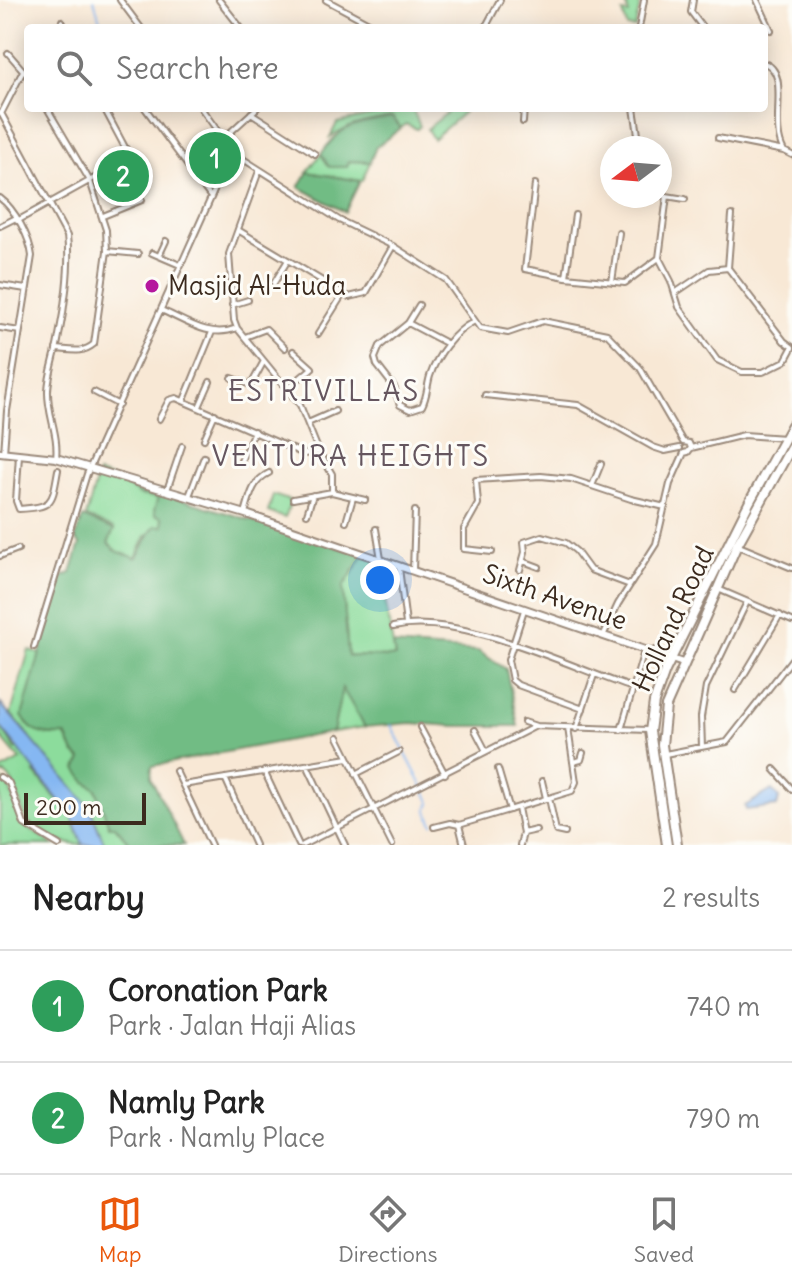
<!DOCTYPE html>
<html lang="en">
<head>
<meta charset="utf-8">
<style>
	:root { --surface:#fff; --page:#f2f2f2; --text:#222; --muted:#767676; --line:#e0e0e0; --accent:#ea580c }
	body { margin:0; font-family:Delius,sans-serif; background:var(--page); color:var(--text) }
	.compass { position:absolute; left:600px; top:136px; width:72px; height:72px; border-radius:50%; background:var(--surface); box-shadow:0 4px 20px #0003; rotate:254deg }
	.scale { position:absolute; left:24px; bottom:20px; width:122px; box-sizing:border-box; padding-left:8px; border:4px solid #3b2a1e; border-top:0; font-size:22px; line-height:28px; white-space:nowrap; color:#3b2a1e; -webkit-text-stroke:6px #fdfcf7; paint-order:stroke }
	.you { position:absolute; left:380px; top:580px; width:28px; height:28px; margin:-20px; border:6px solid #fff; border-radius:50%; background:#1a73e8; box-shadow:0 0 0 12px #1a73e833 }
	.badge { display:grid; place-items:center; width:52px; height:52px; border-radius:50%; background:var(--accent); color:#fff; font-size:26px; font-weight:700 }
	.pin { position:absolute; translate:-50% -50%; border:4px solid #fff; box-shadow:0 2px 8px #0006 }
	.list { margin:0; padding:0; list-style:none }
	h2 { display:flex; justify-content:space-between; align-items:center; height:104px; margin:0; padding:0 32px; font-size:34px }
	h2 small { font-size:26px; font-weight:400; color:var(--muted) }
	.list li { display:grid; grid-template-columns:52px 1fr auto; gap:24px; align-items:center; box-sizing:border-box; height:112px; padding:0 32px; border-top:2px solid var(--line) }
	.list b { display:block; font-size:30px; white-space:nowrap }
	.list p { margin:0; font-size:26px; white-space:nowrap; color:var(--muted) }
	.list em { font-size:26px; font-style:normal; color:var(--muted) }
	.icon { flex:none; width:44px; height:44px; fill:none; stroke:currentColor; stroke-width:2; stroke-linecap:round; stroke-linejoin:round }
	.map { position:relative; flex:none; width:792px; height:845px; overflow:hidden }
	.search { position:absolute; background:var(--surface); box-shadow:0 4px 20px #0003; left:24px; right:24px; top:24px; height:88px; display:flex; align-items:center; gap:20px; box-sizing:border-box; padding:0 28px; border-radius:8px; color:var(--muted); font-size:30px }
	.sheet { height:328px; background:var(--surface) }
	nav { display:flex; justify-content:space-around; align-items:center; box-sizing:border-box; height:112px; border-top:2px solid var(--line); background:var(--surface); font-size:22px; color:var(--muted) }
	nav a { display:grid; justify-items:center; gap:4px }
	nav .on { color:var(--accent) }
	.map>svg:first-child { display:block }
	.green { fill:#8cdc9c; stroke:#64835d; stroke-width:2 }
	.forest { fill:#71bc84; stroke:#567351; stroke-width:2 }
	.water { fill:#85b7f2; stroke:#607088; stroke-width:2 }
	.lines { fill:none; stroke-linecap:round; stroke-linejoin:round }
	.stream { stroke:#85b7f2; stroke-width:2 }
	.street-casing { stroke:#9a897a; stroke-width:8 }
	.secondary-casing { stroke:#9a897a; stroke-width:10 }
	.primary-casing { stroke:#9a897a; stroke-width:12 }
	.street { stroke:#fff; stroke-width:4 }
	.secondary { stroke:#fff; stroke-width:6 }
	.primary { stroke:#fff; stroke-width:8 }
	.poi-dot { fill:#b5179e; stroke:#fdfcf7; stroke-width:3 }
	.labels { text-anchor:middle; stroke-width:6; stroke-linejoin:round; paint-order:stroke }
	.poi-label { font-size:26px; fill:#3b2a1e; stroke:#fdfcf7; text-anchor:start }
	.street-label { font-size:26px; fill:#3b2a1e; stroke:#fdfcf7 }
	.neighbourhood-label { font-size:28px; letter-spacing:2px; fill:#65565f; stroke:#fdfcf7 }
</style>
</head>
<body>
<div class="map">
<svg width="792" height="845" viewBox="0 0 792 845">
	<rect width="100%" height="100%" fill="#fdfcf7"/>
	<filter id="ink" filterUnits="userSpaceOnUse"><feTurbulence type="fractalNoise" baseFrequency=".0125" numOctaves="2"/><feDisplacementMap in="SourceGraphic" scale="16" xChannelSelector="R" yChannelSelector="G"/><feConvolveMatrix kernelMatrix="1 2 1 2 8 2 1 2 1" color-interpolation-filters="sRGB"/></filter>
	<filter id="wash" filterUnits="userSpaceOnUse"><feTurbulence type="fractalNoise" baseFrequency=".006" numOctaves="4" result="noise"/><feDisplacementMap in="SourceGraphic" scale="32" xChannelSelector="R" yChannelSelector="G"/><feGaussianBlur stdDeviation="1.8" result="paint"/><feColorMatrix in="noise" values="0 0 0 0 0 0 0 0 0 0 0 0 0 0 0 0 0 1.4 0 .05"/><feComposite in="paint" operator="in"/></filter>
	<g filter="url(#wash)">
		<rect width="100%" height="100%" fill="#f8e8d5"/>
		<path class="green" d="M625,0h16l-6,28 -8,-1 -4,-14 6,1z
			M407,108h5l8,18 -3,3 -11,-5 -5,4 -9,-11 -54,15 -8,5 7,-14z
			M453,108h8l3,4 -31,27 -6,-10z
			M222,144l5,6 -15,36 -14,-20z
			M321,154l8,13h18l2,-6 21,1 -8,19 -55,-9z
			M127,160l10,20 -18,9 -10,-18z
			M98,474l31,9 3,7 26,8 5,28 -17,10 -10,22 -20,-7 -8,-8 6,-14 -28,-12z
			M273,495l18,6 -6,17 -17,-6z
			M364,555l14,5 17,97 -47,-1 -5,-69z
			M29,650l11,4 -17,62c10,19 23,20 42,18l9,19 8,7 3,21 11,8 13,36 6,1 16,19h-26l-16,-39 -55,-34 38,45 11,28c-21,0 -51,-11 -59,-31 -6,-15 -6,-29 -19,-40h-5v-3l20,-11 -20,-24v-10l16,24 13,-14 -18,-22z
			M342,687l23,40 -32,5z
			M0,779l8,5 15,41 31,20h-54z"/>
		<path class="forest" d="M392,117l9,11 -25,19 -6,15 -21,-1 -2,6h-18l-8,-13c22,-32 35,-30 71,-37z
			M308,172l52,9 -15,31 -46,-25z
			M129,483l235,72 -21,32 5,69 47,1 -2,-12 85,6 28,18 12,57h-63l-44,-3 -46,4 -23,-39 -9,44 -181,34 -1,12 33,67h-53l-16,-19h-6l-13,-37 -11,-8 -9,-12 6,-9 -8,-7 -8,-18c-20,1 -34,0 -44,-19l40,-139 9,-4 9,-29 -5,-5 8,-22 31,13 -6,13 8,8 20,7c8,-10 10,-22 19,-32h8l-1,-9 -7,-2 -1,-5 4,-12 -19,-3 -10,-8z"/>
		<path class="water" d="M0,703l89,103 16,39h-22l-11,-28 -72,-91z
			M772,790l7,8 -2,8 -31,4 -1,-4z"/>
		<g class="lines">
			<path class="stream" d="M94,0l8,28
				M391,725l40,78 -4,7 6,14"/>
		</g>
	</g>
	<g filter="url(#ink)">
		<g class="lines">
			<defs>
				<path id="street" d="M120,0l21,28
					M219,0l22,28
					M326,0l52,28
					M693,0l-2,12 12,16
					M757,0l14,30
					M62,21l3,7
					M485,28l15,-28
					M639,28l5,-28
					M8,53l20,23
					M764,63c28,9 4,61 20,88
					M47,108l43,73 16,49 1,21 -13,93c-12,10 -23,6 -38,5
					M145,108l65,88
					M201,108l31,43 8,6 99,63 54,26 53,34 34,48 28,5 35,-12 64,13 33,34 43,74 6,1 2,5
					M634,108l6,40
					M2,112l21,-41
					M1,113l66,123c4,29 -3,76 -9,105 -3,17 -9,32 -10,49 -1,24 11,44 8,68
					M251,113l64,41
					M523,122l1,-14
					M224,138l33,-30
					M718,138l66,13 8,4
					M259,171l-30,83 5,66 3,8 63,77 19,47 13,22v18
					M535,184l-10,85 41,8 59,6 34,-25 8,-62
					M660,195l25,4
					M0,198c15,11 30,40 32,58l-25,155 -3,42
					M732,215l-4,53 56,73 8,6
					M103,216l39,-16
					M17,221l110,-61 2,-5 -25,-47
					M0,226l16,-8
					M238,230l111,67 17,-4 27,-47
					M107,251l31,3
					M152,253l28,12
					M159,256l7,-15
					M659,258l12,23 8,26 38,53 25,12h21l22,-11 7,-13
					M566,277l9,-62
					M612,282l7,-49
					M274,283l14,-23
					M0,285l26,4
					M675,293l34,-23 19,-2
					M232,305l16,-5
					M419,305l-11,18 -28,23 -5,12 2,7 17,22 6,18 10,5 12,-4c5,-9 5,-20 8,-30 7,-21 24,-44 43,-54
					M161,310c25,11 49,29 76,18
					M408,323l40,21
					M0,328l20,3
					M318,334l25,-40
					M245,337l21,-8 19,19
					M232,378l19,7 13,-24
					M288,388l24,-20 -19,-17
					M94,392l25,13
					M485,395l93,10 75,42 12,4 15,-3
					M184,400l28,-68
					M199,407l11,-25
					M159,419l10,-19 7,-2 128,56 15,-2
					M308,423l27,-12
					M204,439l11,-25
					M684,453l4,-1 3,-4 53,-13 41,3
					M19,455l-3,46 3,8c35,-2 33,-6 39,-39
					M241,461l13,-30
					M592,486l9,-22
					M167,490l15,-44
					M189,496l15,-39
					M293,499l39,-7 33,8
					M245,513c5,-16 7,-32 24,-40
					M307,514l6,-19
					M346,522l7,-24
					M376,529l5,30
					M739,546l53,22
					M492,552l-28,-3v-20l14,-25 -2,-24 65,-4 30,3 60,20 34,8
					M0,556l18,-7
					M523,561l16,6
					M399,568l7,56
					M413,570l2,-59
					M520,570l5,-18 -1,-10 18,-6 24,7 10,8 14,19 40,15
					M718,589l74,32
					M524,610l-16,50 4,20 6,5 65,24
					M393,627c68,-15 174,39 240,61
					M604,634l14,-30 38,-60 14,-60 14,-31
					M34,647l53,-173 145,-323
					M735,690l45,-75
					M524,722l12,4 112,4
					M420,727l25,47
					M576,729l18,-54
					M475,730l11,21
					M621,730l23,-79
					M338,737l54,108
					M702,747l-1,-30 5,-30 41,-85
					M665,754l62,-12 65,-83
					M573,762l8,-2 2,-7
					M307,765l38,80
					M498,769l12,41
					M774,769l18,20
					M176,771l35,74
					M264,771l35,74
					M356,774l43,-22
					M0,777l9,6 15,41 35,21
					M225,778l30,67
					M542,781l4,17
					M183,785l165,-27
					M549,798l7,33 9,2
					M518,808l5,25 -3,12
					M459,825l5,20
					M434,827l16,-4 9,2 113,-34 4,-9 -8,-54
					M523,833l13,-3
					M303,845l233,-119"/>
				<path id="secondary" d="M0,452l56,6 193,57 434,148"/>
				<path id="primary" d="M655,652l8,8 2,11
					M667,845l-17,-114 4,-29 11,-31 85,-170 42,-76
					M677,845l-15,-100 4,-39 71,-161 55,-99"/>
			</defs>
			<use href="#street" class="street-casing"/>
			<use href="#secondary" class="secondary-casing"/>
			<use href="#primary" class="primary-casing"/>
			<use href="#street" class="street"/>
			<use href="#secondary" class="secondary"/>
			<use href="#primary" class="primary"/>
		</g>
	</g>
	<circle class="poi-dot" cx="152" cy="286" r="8"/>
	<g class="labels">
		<g class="poi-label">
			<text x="168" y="295">Masjid Al-Huda</text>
		</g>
		<g class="street-label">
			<text transform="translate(555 597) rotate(19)" y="9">Sixth Avenue</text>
			<text transform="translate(673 619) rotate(-65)" y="9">Holland Road</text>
		</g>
		<g class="neighbourhood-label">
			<text x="324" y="401">ESTRIVILLAS</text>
			<text x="351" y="466">VENTURA HEIGHTS</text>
		</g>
	</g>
</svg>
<svg class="compass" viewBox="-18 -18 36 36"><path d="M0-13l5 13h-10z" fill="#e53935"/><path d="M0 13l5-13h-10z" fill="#767676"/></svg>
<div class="scale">200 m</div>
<div class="you"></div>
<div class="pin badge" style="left:215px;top:158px;background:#2e9e5b">1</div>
<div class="pin badge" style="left:123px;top:176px;background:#2e9e5b">2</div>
<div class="search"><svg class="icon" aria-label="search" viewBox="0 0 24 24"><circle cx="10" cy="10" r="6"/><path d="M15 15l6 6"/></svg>Search here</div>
</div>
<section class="sheet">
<h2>Nearby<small>2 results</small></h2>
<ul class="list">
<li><span class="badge" style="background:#2e9e5b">1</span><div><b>Coronation Park</b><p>Park · Jalan Haji Alias</p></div><em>740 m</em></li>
<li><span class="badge" style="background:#2e9e5b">2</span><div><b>Namly Park</b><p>Park · Namly Place</p></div><em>790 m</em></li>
</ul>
</section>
<nav>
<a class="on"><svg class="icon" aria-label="map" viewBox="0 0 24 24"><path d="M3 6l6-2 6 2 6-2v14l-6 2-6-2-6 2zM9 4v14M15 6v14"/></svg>Map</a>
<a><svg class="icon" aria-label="directions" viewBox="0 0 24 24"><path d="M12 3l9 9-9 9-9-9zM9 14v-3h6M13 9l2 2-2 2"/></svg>Directions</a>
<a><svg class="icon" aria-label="saved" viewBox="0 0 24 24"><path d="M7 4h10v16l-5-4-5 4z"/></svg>Saved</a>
</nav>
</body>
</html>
